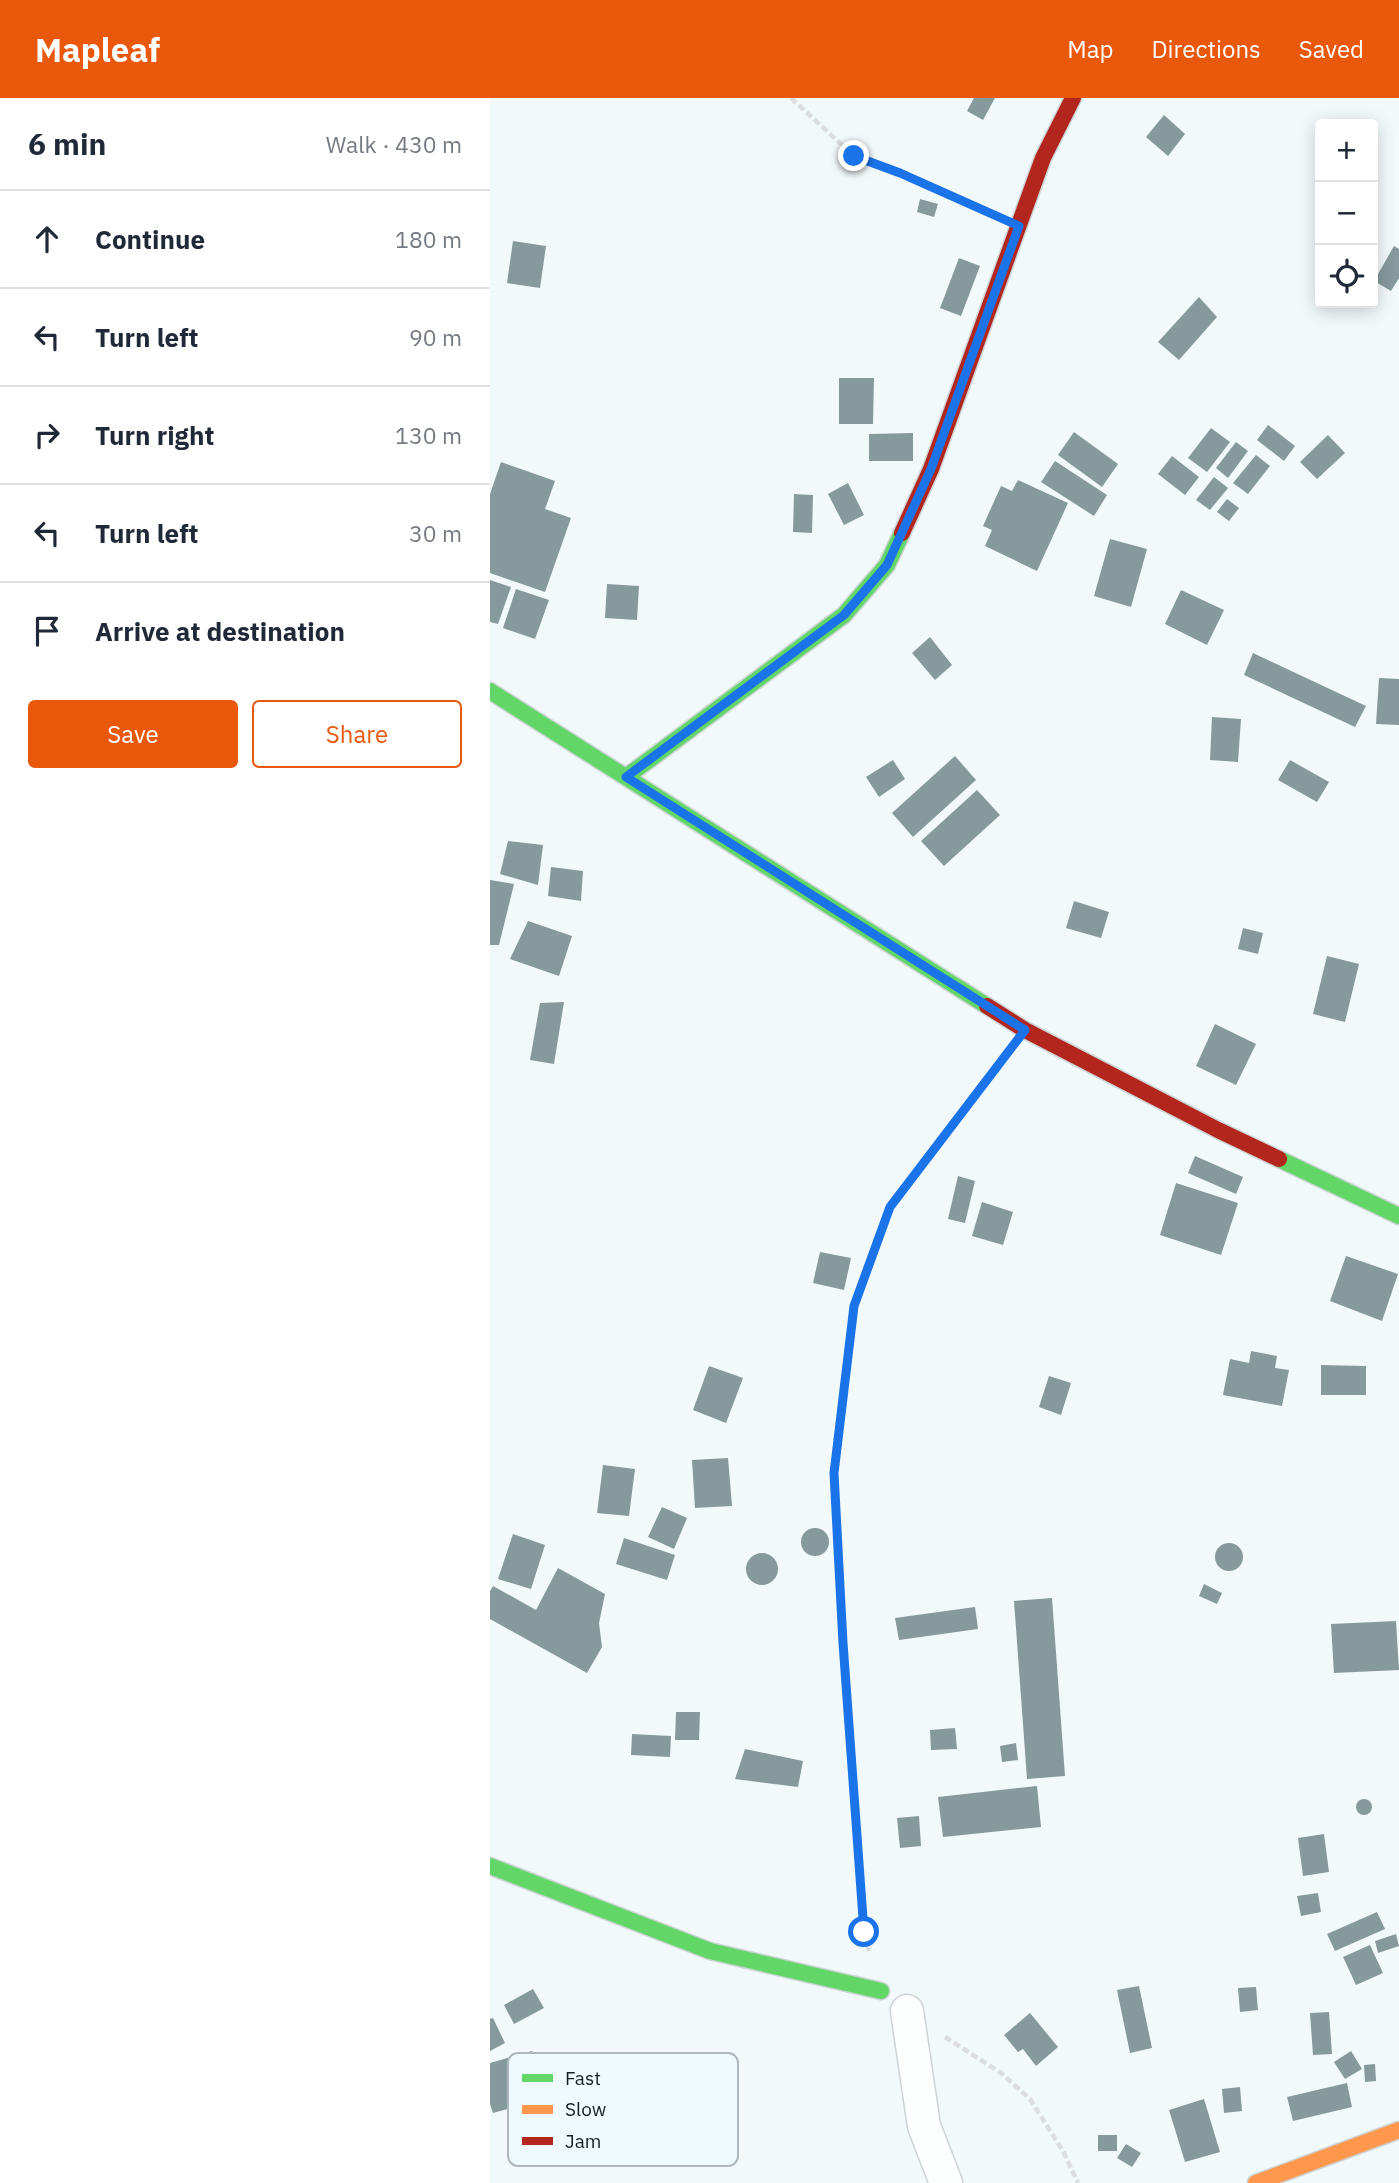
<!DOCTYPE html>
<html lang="en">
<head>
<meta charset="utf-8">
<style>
	:root { --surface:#fff; --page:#f6f6f7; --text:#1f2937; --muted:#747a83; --line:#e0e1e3; --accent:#ea580c }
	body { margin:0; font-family:"IBM Plex Sans",sans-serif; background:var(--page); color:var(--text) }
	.controls { position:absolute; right:21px; top:21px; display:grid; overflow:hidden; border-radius:7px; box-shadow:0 4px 18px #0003 }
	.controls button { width:63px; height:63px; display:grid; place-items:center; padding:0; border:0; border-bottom:2px solid var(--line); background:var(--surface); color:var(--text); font:35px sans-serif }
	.stop { position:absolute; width:21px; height:21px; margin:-16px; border:5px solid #1a73e8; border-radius:50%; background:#fff }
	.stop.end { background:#1a73e8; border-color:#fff; box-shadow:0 2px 7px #0008 }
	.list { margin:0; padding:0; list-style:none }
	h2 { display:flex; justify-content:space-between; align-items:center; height:91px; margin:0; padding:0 28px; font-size:30px }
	h2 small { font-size:23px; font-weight:400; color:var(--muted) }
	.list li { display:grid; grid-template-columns:46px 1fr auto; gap:21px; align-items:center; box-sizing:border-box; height:98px; padding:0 28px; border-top:2px solid var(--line) }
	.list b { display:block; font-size:26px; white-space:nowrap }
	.list em { font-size:23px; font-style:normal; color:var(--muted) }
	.actions { display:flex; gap:14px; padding:21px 28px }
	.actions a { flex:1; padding:16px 0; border:2px solid var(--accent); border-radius:7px; text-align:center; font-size:24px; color:var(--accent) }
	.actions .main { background:var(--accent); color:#fff }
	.icon { flex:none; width:38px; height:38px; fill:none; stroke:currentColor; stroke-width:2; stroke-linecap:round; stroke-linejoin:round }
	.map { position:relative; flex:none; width:909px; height:2085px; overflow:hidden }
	header { display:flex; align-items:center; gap:42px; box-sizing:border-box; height:98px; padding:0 35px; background:var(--accent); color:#fff }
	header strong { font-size:33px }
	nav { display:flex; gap:38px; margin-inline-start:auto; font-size:24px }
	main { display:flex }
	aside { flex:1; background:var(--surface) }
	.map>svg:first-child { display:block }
	.building { fill:#86999b }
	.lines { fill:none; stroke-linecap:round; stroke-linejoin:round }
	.street-casing { stroke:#cdd4d6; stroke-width:35 }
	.fast-casing { stroke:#cdd4d6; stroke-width:19 }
	.slow-casing { stroke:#cdd4d6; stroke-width:19 }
	.jam-casing { stroke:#cdd4d6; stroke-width:19 }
	.path { stroke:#dbddde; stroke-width:4.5; stroke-dasharray:7 3.5; stroke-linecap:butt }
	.street { stroke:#fdfefe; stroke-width:32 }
	.fast { stroke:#63d668; stroke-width:16 }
	.slow { stroke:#ff974d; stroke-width:16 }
	.jam { stroke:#b3261e; stroke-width:16 }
	.route { stroke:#1a73e8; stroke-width:9 }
	.key { fill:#eefaff; stroke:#aeb8bc; stroke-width:2 }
	.key-label { font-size:19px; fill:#171e21 }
</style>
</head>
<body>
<header>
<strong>Mapleaf</strong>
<nav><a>Map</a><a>Directions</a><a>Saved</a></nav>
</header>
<main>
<aside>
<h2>6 min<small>Walk · 430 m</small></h2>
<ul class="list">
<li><svg class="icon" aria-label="ahead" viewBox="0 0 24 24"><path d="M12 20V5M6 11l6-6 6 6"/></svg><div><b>Continue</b></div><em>180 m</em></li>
<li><svg class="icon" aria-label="left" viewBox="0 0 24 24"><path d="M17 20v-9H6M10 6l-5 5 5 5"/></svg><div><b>Turn left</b></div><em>90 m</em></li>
<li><svg class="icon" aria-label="right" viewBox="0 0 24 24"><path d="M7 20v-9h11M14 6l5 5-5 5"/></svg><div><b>Turn right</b></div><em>130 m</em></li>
<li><svg class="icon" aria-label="left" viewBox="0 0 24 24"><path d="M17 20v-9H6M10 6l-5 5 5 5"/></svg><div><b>Turn left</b></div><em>30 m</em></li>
<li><svg class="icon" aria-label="arrive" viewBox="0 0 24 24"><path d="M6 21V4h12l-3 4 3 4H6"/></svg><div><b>Arrive at destination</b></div></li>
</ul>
<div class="actions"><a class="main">Save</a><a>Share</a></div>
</aside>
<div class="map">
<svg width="909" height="2085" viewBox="0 0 909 2085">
	<rect width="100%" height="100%" fill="#f2f9fb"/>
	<path class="building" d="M484,0h21l-12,22 -16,-9z
		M674,17l21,19 -17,22 -22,-19z
		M430,101l18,5 -4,13 -17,-5z
		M23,143l33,5 -6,42 -33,-5z
		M904,148l5,3v29l-8,13 -17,-10z
		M469,160l21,8 -19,50 -21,-8z
		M709,199l18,20 -38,43 -21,-18z
		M349,280h35l-1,46h-34z
		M778,327l27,21 -11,15 -27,-21z
		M721,330l19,14 -23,30 -19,-14z
		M584,334l44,32 -16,23 -44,-32z
		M423,335v28h-44v-27z
		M838,337l17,18 -28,26 -17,-17z
		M746,344l12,9 -20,27 -12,-10z
		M766,357l14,11 -22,28 -15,-11z
		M682,358l27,21 -14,18 -27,-21z
		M565,363l52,34 -13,21 -53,-34z
		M11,364l54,19 -10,28 26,9 -26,74 -55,-19v-79z
		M724,379l14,11 -18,22 -14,-10z
		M528,382l50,23 -31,68 -52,-25 7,-16 -9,-4 18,-40 11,5z
		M358,385l16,32 -20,10 -16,-31z
		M304,396l19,1 -1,38 -19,-1z
		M737,401l12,9 -10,13 -12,-9z
		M620,441l37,10 -16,58 -37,-11z
		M0,482l21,7 -13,37 -8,-2z
		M117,486l32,2 -2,34 -32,-2z
		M26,491l33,11 -14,39 -32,-11z
		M691,492l43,20 -17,35 -42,-21z
		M440,539l22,28 -17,15 -23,-27z
		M763,555l113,53 -11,21 -111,-52z
		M889,580l20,1v46l-23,-1z
		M722,619l29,2 -3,43 -28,-2z
		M465,658l21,24 -63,57 -21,-24z
		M403,662l12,19 -26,18 -13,-20z
		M800,662l39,22 -12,20 -39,-22z
		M487,692l23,25 -56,51 -23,-25z
		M18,743l35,4 -5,40 -38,-11z
		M61,769l32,4 -2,30 -33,-5z
		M0,782l24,4 -15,61h-9z
		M584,803l35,11 -8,26 -35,-10z
		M38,823l44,15 -13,40 -49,-17z
		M753,830l20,5 -5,21 -20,-5z
		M837,858l32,8 -14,58 -32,-8z
		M74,904l-10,62 -24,-4 10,-57z
		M725,926l41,20 -20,41 -40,-19z
		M705,1058l48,21 -7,17 -48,-21z
		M468,1078l17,5 -10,42 -17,-4z
		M686,1085l62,20 -17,52 -61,-20z
		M492,1104l31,10 -10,33 -31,-9z
		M330,1154l31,6 -7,32 -31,-7z
		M856,1158l52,18 -16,47 -52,-20z
		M761,1253l26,5 -2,12 14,2 -7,36 -59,-11 7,-36 19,4z
		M831,1267l45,1v29h-45z
		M219,1268l34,12 -17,45 -33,-13z
		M559,1278l22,7 -10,32 -22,-8z
		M238,1360l4,48 -37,2 -3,-48z
		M113,1367l32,4 -6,47 -32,-3z
		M172,1409l25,11 -13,31 -26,-12z
		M311 1444a14 14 0 1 1 28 0a14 14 0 1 1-28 0Z
		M23,1436l32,11 -14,44 -33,-10z
		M134,1440l51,17 -8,25 -51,-16z
		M725 1459a14 14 0 1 1 28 0a14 14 0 1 1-28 0Z
		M256 1471a16 16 0 1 1 32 0a16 16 0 1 1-32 0Z
		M68,1470l47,26 -6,29 3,24 -15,26 -97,-54v-28l3,-5 43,24z
		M714,1486l18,9 -5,11 -18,-8z
		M562,1500l13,178 -38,3 -13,-178z
		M485,1509l3,22 -79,11 -4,-22z
		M906,1523l3,49 -65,3 -3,-49z
		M186,1614h24l-1,28h-24z
		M465,1630l2,21 -26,1 -1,-20z
		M142,1636l39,2 -1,21 -39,-2z
		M526,1645l2,17 -16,2 -2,-16z
		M255,1651l58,12 -5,26 -63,-8z
		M547,1688l4,41 -98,10 -5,-40z
		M866 1709a8 8 0 1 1 16 0a8 8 0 1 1-16 0Z
		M429,1718l2,30 -21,2 -3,-30z
		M834,1736l5,38 -26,4 -5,-38z
		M828,1795l3,19 -20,4 -4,-20z
		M887,1814l8,17 -50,22 -8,-17z
		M906,1836l3,12 -21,7 -3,-12z
		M880,1847l13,28 -27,12 -13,-28z
		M649,1888l13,62 -22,5 -13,-63z
		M766,1889l2,23 -18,2 -2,-24z
		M43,1891l11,19 -30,16 -10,-19z
		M839,1914l3,42 -19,1 -3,-42z
		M540,1915l28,34 -22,19 -13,-17 -5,3 -14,-17z
		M3,1920l12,25 -15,8v-32z
		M42,1953l14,47 -53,15 -3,-9v-41z
		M861,1953l11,18 -17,10 -11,-17z
		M885,1966l1,17 -11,1 -1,-17z
		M857,1985l5,24 -59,14 -6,-24z
		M750,1989l2,24 -18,2 -2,-24z
		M714,2001l16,53 -35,10 -16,-52z
		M608,2037h19v16h-19z
		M636,2046l15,9 -9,14 -15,-9z"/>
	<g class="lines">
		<defs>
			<path id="street" d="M417,1913l17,115 22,57"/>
			<path id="fast" d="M0,593l497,315
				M136,679l218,-162 43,-50 15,-32
				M789,1061l120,57
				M0,1768l220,85 171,40"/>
			<path id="slow" d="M766,2085l143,-53"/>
			<path id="jam" d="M412,435l29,-64 112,-311 30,-60
				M497,908l38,24 193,100 61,29"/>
		</defs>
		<use href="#street" class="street-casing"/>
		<use href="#fast" class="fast-casing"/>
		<use href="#slow" class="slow-casing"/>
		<use href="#jam" class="jam-casing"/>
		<path class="path" d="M301,0l63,58 46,17 86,39
			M379,1853l-5,-19 -21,-289 -9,-170 20,-167 36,-99 113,-149
			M455,1939l56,36 29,26 33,52 15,32"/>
		<use href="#street" class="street"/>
		<use href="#fast" class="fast"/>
		<use href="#slow" class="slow"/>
		<use href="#jam" class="jam"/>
	</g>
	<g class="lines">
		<path class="route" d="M364,58l46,17 119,53 -88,243 -44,96 -43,50 -218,162 399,253 -135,177 -36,99 -20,167 9,170 21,289"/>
	</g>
	<rect x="18" y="1955" width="230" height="113" rx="10" class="key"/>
	<rect x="32" y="1976" width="31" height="8" fill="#63d668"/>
	<rect x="32" y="2007" width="31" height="9" fill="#ff974d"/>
	<rect x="32" y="2039" width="31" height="8" fill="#b3261e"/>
	<g class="key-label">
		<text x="75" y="1987">Fast</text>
		<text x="75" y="2018">Slow</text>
		<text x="75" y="2050">Jam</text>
	</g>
</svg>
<div class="controls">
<button>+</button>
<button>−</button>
<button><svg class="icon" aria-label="locate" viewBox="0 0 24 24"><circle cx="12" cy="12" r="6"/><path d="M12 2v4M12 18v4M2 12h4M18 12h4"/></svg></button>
</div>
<div class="stop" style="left:374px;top:1834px"></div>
<div class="stop end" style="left:364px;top:58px"></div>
</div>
</main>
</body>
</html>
